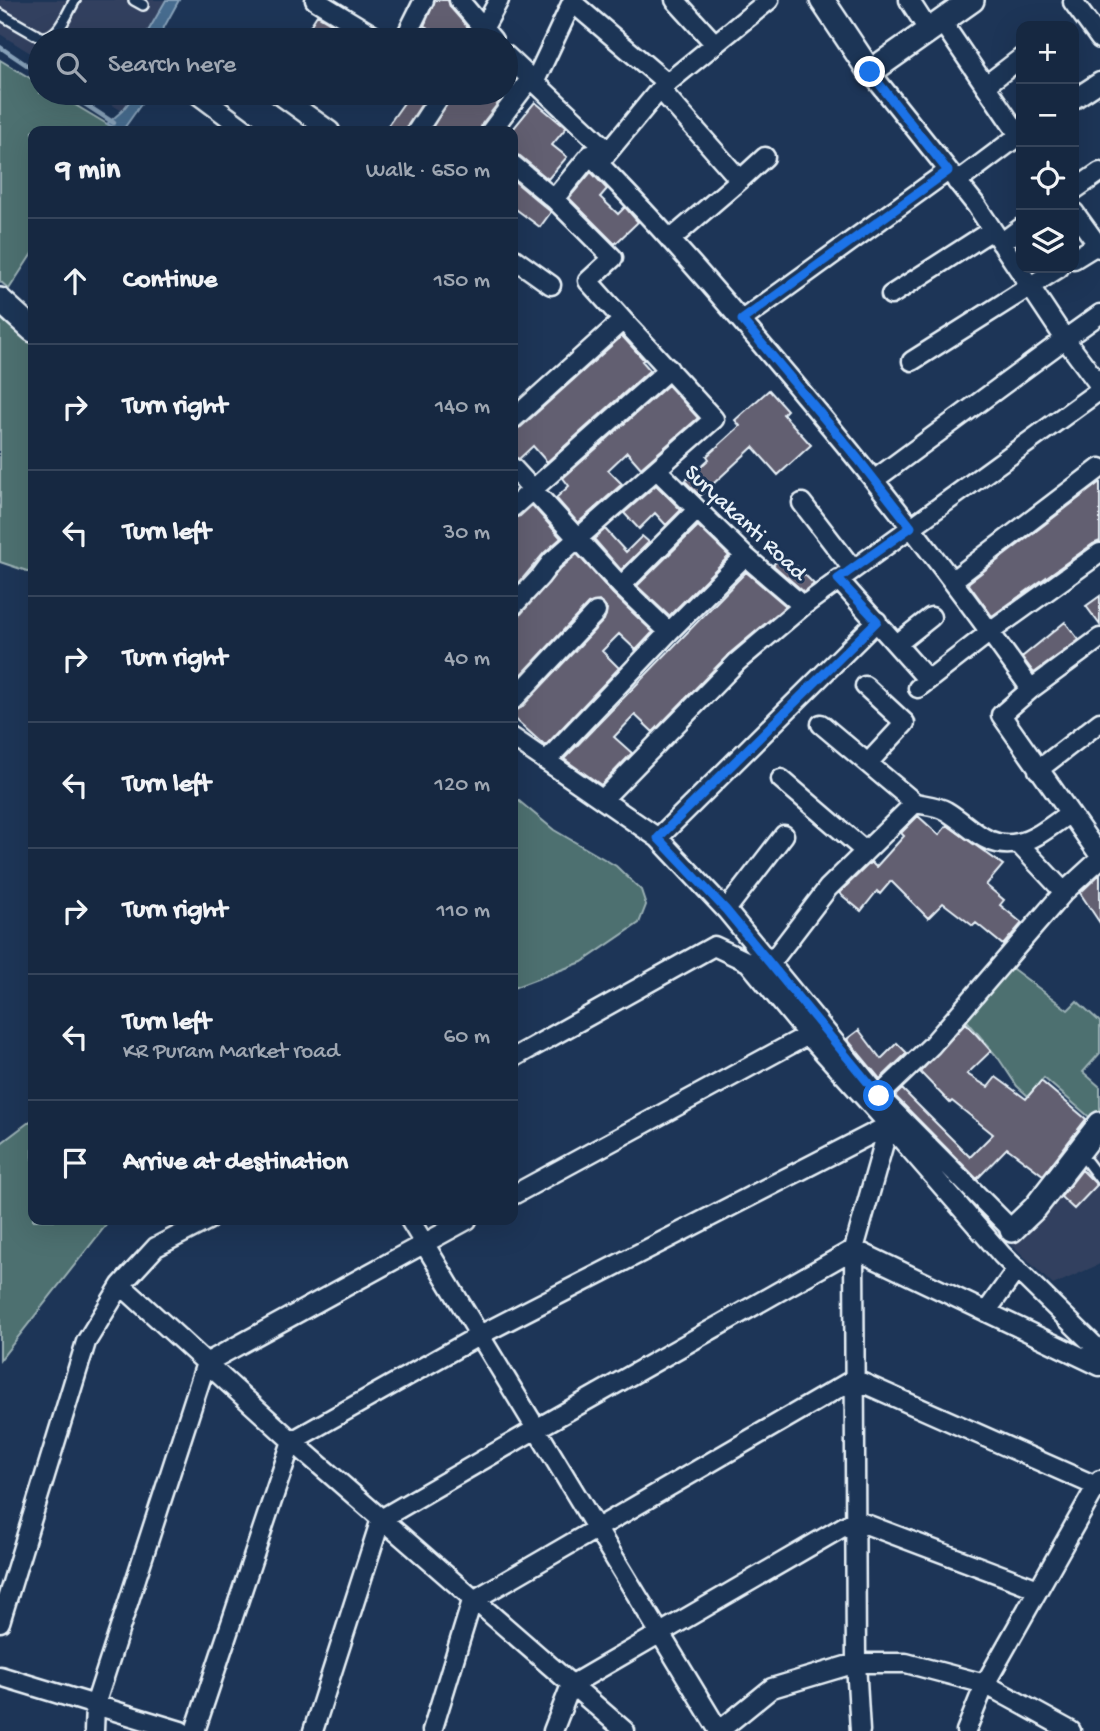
<!DOCTYPE html>
<html lang="en">
<head>
<meta charset="utf-8">
<style>
	:root { --surface:#162841; --page:#1f3048; --text:#f1f3f6; --muted:#9ea6b1; --line:#35445a }
	body { margin:0; font-family:"Gochi Hand",sans-serif; background:var(--page); color:var(--text) }
	.controls { position:absolute; right:21px; top:21px; display:grid; overflow:hidden; border-radius:14px; box-shadow:0 7px 28px #0002 }
	.controls button { width:63px; height:63px; display:grid; place-items:center; padding:0; border:0; border-bottom:2px solid var(--line); background:var(--surface); color:var(--text); font:35px sans-serif }
	.stop { position:absolute; width:21px; height:21px; margin:-16px; border:5px solid #1a73e8; border-radius:50%; background:#fff }
	.stop.end { background:#1a73e8; border-color:#fff; box-shadow:0 2px 7px #0008 }
	.list { margin:0; padding:0; list-style:none }
	h2 { display:flex; justify-content:space-between; align-items:center; height:91px; margin:0; padding:0 28px; font-size:30px }
	h2 small { font-size:23px; font-weight:400; color:var(--muted) }
	.list li { display:grid; grid-template-columns:46px 1fr auto; gap:21px; align-items:center; box-sizing:border-box; height:126px; padding:0 28px; border-top:2px solid var(--line) }
	.list b { display:block; font-size:26px; white-space:nowrap }
	.list p { margin:0; font-size:23px; white-space:nowrap; color:var(--muted) }
	.list em { font-size:23px; font-style:normal; color:var(--muted) }
	.icon { flex:none; width:38px; height:38px; fill:none; stroke:currentColor; stroke-width:2; stroke-linecap:round; stroke-linejoin:round }
	.map { position:relative; flex:none; width:1100px; height:1731px; overflow:hidden }
	.search { position:absolute; background:var(--surface); box-shadow:0 7px 28px #0002; left:28px; top:28px; width:490px; height:77px; display:flex; align-items:center; gap:18px; box-sizing:border-box; padding:0 24px; border-radius:38px; color:var(--muted); font-size:26px }
	.panel { position:absolute; background:var(--surface); box-shadow:0 7px 28px #0002; left:28px; top:126px; width:490px; height:1099px; border-radius:14px }
	.map>svg:first-child { display:block }
	.built { fill:#32415f }
	.green { fill:#4d6f70; stroke:#9ab0b4; stroke-width:2 }
	.water { fill:#476c8f; stroke:#87a1b9; stroke-width:2 }
	.lines { fill:none; stroke-linecap:round; stroke-linejoin:round }
	.stream { stroke:#87a1b9; stroke-width:4.5 }
	.building { fill:#625e71; stroke:#e8f1f8; stroke-width:2 }
	.service-casing { stroke:#e8f1f8; stroke-width:14 }
	.minor-casing { stroke:#e8f1f8; stroke-width:23 }
	.tertiary-casing { stroke:#e8f1f8; stroke-width:28 }
	.service { stroke:#1d3557; stroke-width:9 }
	.minor { stroke:#1d3557; stroke-width:18 }
	.tertiary { stroke:#1d3557; stroke-width:23 }
	.route { stroke:#1a73e8; stroke-width:9 }
	.labels { text-anchor:middle; stroke-width:6; stroke-linejoin:round; paint-order:stroke }
	.street-label { font-size:23px; fill:#e8f1f8; stroke:#1d3557 }
</style>
</head>
<body>
<div class="map">
<svg width="1100" height="1731" viewBox="0 0 1100 1731">
	<rect width="100%" height="100%" fill="#1d3557"/>
	<filter id="ink" filterUnits="userSpaceOnUse"><feTurbulence type="fractalNoise" baseFrequency=".0143" numOctaves="2"/><feDisplacementMap in="SourceGraphic" scale="14" xChannelSelector="R" yChannelSelector="G"/><feConvolveMatrix kernelMatrix="1 2 1 2 8 2 1 2 1" color-interpolation-filters="sRGB"/></filter>
	<g filter="url(#ink)">
		<path class="built" d="M0,0h166l-23,40h-103v19l-40,-25z
			M94,93h42l-14,18z
			M1100,1136v128l-47,21 -44,-43z"/>
		<path class="green" d="M0,60l40,24v9h15l62,37 -84,1v121l-24,37 -9,-8z
			M3,315l30,27v231l-33,-11v-242z
			M513,796l41,34 62,36 25,24 5,15 -7,18 -57,39 -69,26z
			M1009,966l59,44 9,-9 23,21v31l-17,19 17,15v27l-6,7 -50,-43 -16,18 -11,-10 -18,-27 -36,-43z
			M33,1119v101h77l-110,140v-216z"/>
		<path class="water" d="M166,0h13l-22,40h-14z
			M136,93h13l-27,38 -15,-7 15,-13z"/>
		<g class="lines">
			<path class="stream" d="M0,47l40,27
				M68,93l46,30"/>
		</g>
		<path class="building" d="M435,0h13l2,7 20,23 -4,10h-13l-29,-14z
			M317,15l42,25h-44l-10,-6z
			M411,93h18l-21,32 -2,6h-22z
			M453,93h53l-24,31 -2,7h-50z
			M535,102l31,26 -14,17 15,12 -19,22 -28,-23 -7,-2v-25z
			M591,172l16,17 -7,8 18,17 7,-7 13,15 -23,22 -46,-46z
			M513,180l38,32 -11,15 -27,-20z
			M622,336l22,24 -2,1 8,9 -103,92 -14,-16 -14,13 -6,-2v-27l8,-3z
			M668,385l30,33 -57,50 -14,-16 -19,18 14,14 -44,39 -22,-25 13,-12 -6,-8z
			M769,390l18,20 -4,4 28,31 -33,30 -25,-28 -53,49 -15,-15 24,-22 -2,-3 33,-30 -5,-6z
			M1100,482v59l-7,3 -101,72 -24,-33z
			M656,485l25,25 -15,15 -11,-12 -16,16 -15,-16z
			M532,505l29,33 -17,15 -31,37v-72l7,-2z
			M698,526l31,30 -60,60 -32,-30z
			M605,529l21,23 16,-16 7,6 -28,28 -27,-31z
			M577,554l36,40 40,38 -17,18 -17,-16 -17,17 17,17 -74,78 -32,-29v-6l8,-3 83,-88 3,-11 -8,-8 -11,3 -75,80v-67l8,-3 39,-45z
			M782,555l14,14 1,-2 17,17 -10,8 -31,-27z
			M746,572l40,34 -57,48 -76,78 -18,-17 -21,22 18,16 -31,32 -37,-26z
			M1100,596v29l-14,-19z
			M1065,622l14,18 -45,33 -12,-16z
			M918,816l21,19 8,-10 56,40 -17,20 18,15 -4,5 22,18 -19,22 -27,-22 -3,3 -30,-23 -15,15 -37,-37 -11,13 -3,-3 -16,20 -22,-18 32,-31 5,5 28,-31 -3,-3z
			M1100,874v49l-20,-30z
			M966,1023l25,28 -24,23 21,13 8,-10 30,22 15,-18 45,38 -43,56 -36,-27 -30,31 -82,-83 7,-7 68,68 23,-23 -41,-33 -2,2 -30,-31z
			M859,1030l22,29 16,-16 10,10 -27,26 -33,-40z
			M1082,1170l15,15 -23,24 -13,-12z"/>
		<g class="lines">
			<defs>
				<path id="service" d="M134,0l9,5
					M0,14l40,23c18,4 27,-24 35,-37
					M1087,1162l13,17"/>
				<path id="minor" d="M315,0l66,40
					M459,0l34,40
					M675,0l40,44
					M909,0l20,31
					M572,2l95,81
					M1073,2l27,37
					M942,22l79,116
					M404,40l20,-40
					M477,40l22,-40
					M506,55l102,96
					M870,72l106,133 89,134 -191,141
					M535,81l38,-81
					M986,85l35,-27
					M660,89l80,91 -70,60
					M196,93l51,38
					M277,93l53,38
					M1074,99l26,-17
					M417,131l25,-38
					M491,131l40,-53
					M599,163l61,-74 109,-89
					M513,165l41,34 36,-44c70,70 135,146 199,222 70,83 137,167 201,255l-72,56
					M740,180l25,-23
					M957,182l64,-48
					M1074,190l26,-18
					M554,199l59,59 -25,23 35,39
					M1074,212l26,36
					M1001,243l20,-15
					M513,258l38,27
					M1074,259l26,-16
					M891,295l101,-65
					M1100,314l-35,25 35,47
					M742,320l206,-149
					M912,361l147,-93
					M513,419l110,-99 91,99 -162,142 -12,16 -27,29
					M513,468l108,118
					M658,471l87,85 58,50
					M802,503l50,65
					M513,507l156,-138
					M1100,553l-110,79 41,57 -30,26 99,141
					M838,579l90,101
					M953,580l147,-112
					M669,632l-48,-46 76,-76
					M897,644l34,-27
					M865,686l40,37 -37,40
					M1031,689l69,-51
					M513,700l83,-88
					M821,724l94,79
					M513,738l145,100 68,72 153,186 133,134
					M546,761l123,-129 76,-76
					M1038,770l62,-48
					M781,779l84,72
					M603,799l134,-137 66,-56 297,-216
					M658,838l219,-217
					M1018,843l46,49
					M726,910l58,-75
					M770,964l58,-76 87,-85c9,2 23,3 31,8 24,14 40,39 72,32 18,-3 36,-20 51,-29
					M879,1096l52,-50 133,-154 36,-33
					M889,1125l113,130 98,96
					M513,1195l295,-160
					M410,1220l309,511 53,-43 84,-25h50l79,21 86,47
					M121,1285l171,156 333,290
					M986,1312l31,-43
					M0,1622l86,-280 35,-57 35,-38 52,-27
					M0,1676l181,55
					M94,1731l1,-26 111,-342 261,-143
					M195,1731l97,-290 188,-106 409,-210 -81,-90 -60,-73 -34,-16 -201,112
					M313,1731l68,-212 155,-90 318,-180 246,117
					M432,1731l40,-130 382,-222 242,107
					M553,1731l18,-46 284,-165 183,69
					M860,1731l-4,-68 -2,-414 35,-124
					M966,1731l19,-47 115,-204"/>
				<path id="tertiary" d="M822,0l48,72 102,-72
					M0,300l33,30
					M1012,1230l23,-22 65,-84"/>
			</defs>
			<use href="#service" class="service-casing"/>
			<use href="#minor" class="minor-casing"/>
			<use href="#tertiary" class="tertiary-casing"/>
			<use href="#service" class="service"/>
			<use href="#minor" class="minor"/>
			<use href="#tertiary" class="tertiary"/>
		</g>
	</g>
	<g class="lines" filter="url(#ink)">
		<path class="route" d="M870,72l78,99 -206,149 116,139 53,68 -73,52 39,42 -219,217 68,72 153,186"/>
	</g>
	<g class="labels">
		<g class="street-label">
			<text transform="translate(747 521) rotate(43)" y="8">Suryakanti Road</text>
		</g>
	</g>
</svg>
<div class="controls">
<button>+</button>
<button>−</button>
<button><svg class="icon" aria-label="locate" viewBox="0 0 24 24"><circle cx="12" cy="12" r="6"/><path d="M12 2v4M12 18v4M2 12h4M18 12h4"/></svg></button>
<button><svg class="icon" aria-label="layers" viewBox="0 0 24 24"><path d="M12 4l9 5-9 5-9-5zM3 14l9 5 9-5"/></svg></button>
</div>
<div class="stop" style="left:879px;top:1096px"></div>
<div class="stop end" style="left:870px;top:72px"></div>
<div class="search"><svg class="icon" aria-label="search" viewBox="0 0 24 24"><circle cx="10" cy="10" r="6"/><path d="M15 15l6 6"/></svg>Search here</div>
<section class="panel">
<h2>9 min<small>Walk · 650 m</small></h2>
<ul class="list">
<li><svg class="icon" aria-label="ahead" viewBox="0 0 24 24"><path d="M12 20V5M6 11l6-6 6 6"/></svg><div><b>Continue</b></div><em>150 m</em></li>
<li><svg class="icon" aria-label="right" viewBox="0 0 24 24"><path d="M7 20v-9h11M14 6l5 5-5 5"/></svg><div><b>Turn right</b></div><em>140 m</em></li>
<li><svg class="icon" aria-label="left" viewBox="0 0 24 24"><path d="M17 20v-9H6M10 6l-5 5 5 5"/></svg><div><b>Turn left</b></div><em>30 m</em></li>
<li><svg class="icon" aria-label="right" viewBox="0 0 24 24"><path d="M7 20v-9h11M14 6l5 5-5 5"/></svg><div><b>Turn right</b></div><em>40 m</em></li>
<li><svg class="icon" aria-label="left" viewBox="0 0 24 24"><path d="M17 20v-9H6M10 6l-5 5 5 5"/></svg><div><b>Turn left</b></div><em>120 m</em></li>
<li><svg class="icon" aria-label="right" viewBox="0 0 24 24"><path d="M7 20v-9h11M14 6l5 5-5 5"/></svg><div><b>Turn right</b></div><em>110 m</em></li>
<li><svg class="icon" aria-label="left" viewBox="0 0 24 24"><path d="M17 20v-9H6M10 6l-5 5 5 5"/></svg><div><b>Turn left</b><p>KR Puram Market road</p></div><em>60 m</em></li>
<li><svg class="icon" aria-label="arrive" viewBox="0 0 24 24"><path d="M6 21V4h12l-3 4 3 4H6"/></svg><div><b>Arrive at destination</b></div></li>
</ul>
</section>
</div>
</body>
</html>
